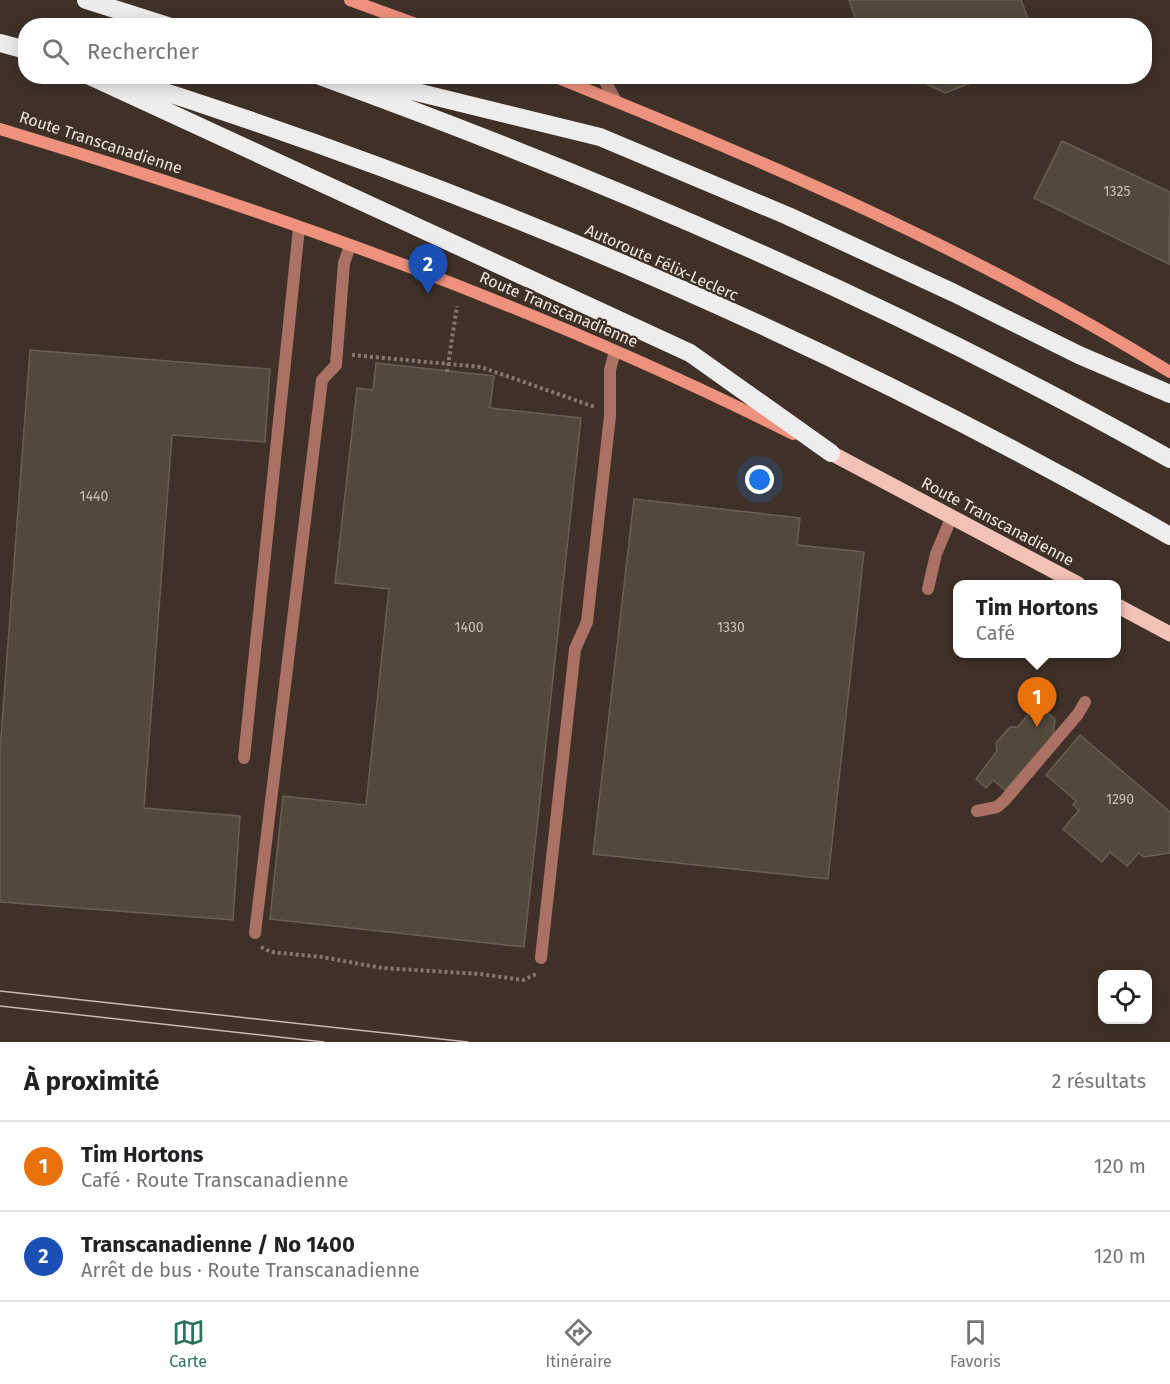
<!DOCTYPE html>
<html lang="fr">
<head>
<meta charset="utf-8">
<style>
	:root { --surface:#fff; --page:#f6f6f6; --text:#202124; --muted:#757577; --line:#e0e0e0; --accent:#2d725d }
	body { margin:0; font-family:"Fira Sans",sans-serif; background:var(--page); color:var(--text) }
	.controls { position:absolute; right:18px; bottom:18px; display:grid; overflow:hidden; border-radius:12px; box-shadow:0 3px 15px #0003 }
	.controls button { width:54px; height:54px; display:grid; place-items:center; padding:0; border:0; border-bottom:2px solid var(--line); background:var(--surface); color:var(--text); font:30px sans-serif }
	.you { position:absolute; left:760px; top:480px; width:21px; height:21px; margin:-15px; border:4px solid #fff; border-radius:50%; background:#1a73e8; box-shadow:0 0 0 9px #1a73e833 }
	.badge { display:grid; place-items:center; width:39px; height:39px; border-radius:50%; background:var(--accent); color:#fff; font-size:20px; font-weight:700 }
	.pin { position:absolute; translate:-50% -50px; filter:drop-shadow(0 2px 3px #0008) }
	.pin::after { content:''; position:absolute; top:32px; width:21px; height:18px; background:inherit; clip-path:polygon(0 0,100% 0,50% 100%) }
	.popup { position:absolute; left:953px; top:580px; width:168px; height:78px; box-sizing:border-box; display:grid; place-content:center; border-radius:12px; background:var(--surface); filter:drop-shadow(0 2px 4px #0005); font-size:20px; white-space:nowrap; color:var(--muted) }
	.popup b { font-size:22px; color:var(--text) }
	.popup::after { content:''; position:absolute; left:50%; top:100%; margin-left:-12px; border:12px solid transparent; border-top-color:var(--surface) }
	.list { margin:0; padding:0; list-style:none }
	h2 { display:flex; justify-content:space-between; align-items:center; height:78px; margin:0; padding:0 24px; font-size:26px }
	h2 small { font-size:20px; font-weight:400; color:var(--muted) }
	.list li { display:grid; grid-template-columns:39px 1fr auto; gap:18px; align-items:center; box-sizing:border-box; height:90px; padding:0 24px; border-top:2px solid var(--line) }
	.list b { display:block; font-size:22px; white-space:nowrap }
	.list p { margin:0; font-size:20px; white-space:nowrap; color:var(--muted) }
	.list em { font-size:20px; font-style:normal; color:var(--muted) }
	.icon { flex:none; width:33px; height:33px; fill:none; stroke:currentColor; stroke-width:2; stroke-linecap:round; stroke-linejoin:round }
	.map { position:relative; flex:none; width:1170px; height:1042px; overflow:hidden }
	.search { position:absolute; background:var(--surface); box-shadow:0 3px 15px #0003; left:18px; right:18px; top:18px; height:66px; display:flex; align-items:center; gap:15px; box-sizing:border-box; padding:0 21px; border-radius:24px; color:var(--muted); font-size:22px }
	.sheet { height:258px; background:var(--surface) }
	nav { display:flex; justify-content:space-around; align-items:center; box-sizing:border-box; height:84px; border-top:2px solid var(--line); background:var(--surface); font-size:16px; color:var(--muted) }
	nav a { display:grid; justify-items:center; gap:3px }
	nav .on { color:var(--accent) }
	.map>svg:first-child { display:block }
	.building { fill:#52493b; stroke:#695f50; stroke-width:1.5 }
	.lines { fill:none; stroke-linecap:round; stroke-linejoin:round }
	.path { stroke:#847870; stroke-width:4; stroke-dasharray:3 3; stroke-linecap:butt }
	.lane { stroke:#ab7164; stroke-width:12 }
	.secondary { stroke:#ee917d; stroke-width:12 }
	.primary { stroke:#f3c2b7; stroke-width:15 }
	.highway { stroke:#ededed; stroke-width:18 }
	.tram { stroke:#c4bab3; stroke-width:1.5 }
	.labels { text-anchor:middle; stroke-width:4.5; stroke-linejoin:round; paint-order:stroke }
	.number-label { font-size:14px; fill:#c7beb6 }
	.street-label { font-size:16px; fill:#eee5df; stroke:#3f3128 }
</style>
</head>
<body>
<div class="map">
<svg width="1170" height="1042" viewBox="0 0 1170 1042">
	<rect width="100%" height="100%" fill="#3f3128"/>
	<path class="building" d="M849,0h172l10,26h-173z
		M910,76h79l-44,17z
		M1062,141l108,51 -1,72 -135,-66z
		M30,350l240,19 -5,73 -93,-7 -28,373 96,8 -7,104 -233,-18v-152z
		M376,363l118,13 -4,32 91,10 -57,529 -254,-28 13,-123 83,9 23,-216 -54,-6 22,-195 16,2z
		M634,499l166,19 -3,27 67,7 -36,327 -235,-25z
		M1035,706h5l15,13 -2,17 -48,54 -12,-10 -7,8 -10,-9 21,-28 -1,-8 14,-16h8z
		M1080,735l90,77v41l-26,4 -5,-4 -12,13 -17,-14 -8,10 -39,-33 16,-19 -6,-5 3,-4 -30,-26z"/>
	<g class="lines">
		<path class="path" d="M352,355l129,12 114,40
			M447,372l10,-66
			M261,947l10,5 51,5 60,11 98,6 43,6 13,-6"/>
		<path class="lane" d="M602,76l14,25
			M928,589l8,-35 16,-38
			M244,758l55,-530
			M977,811l20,-4 8,-7 73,-86 7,-12
			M255,933l67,-553 14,-15 8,-102 6,-17
			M541,958l34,-309 12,-27 23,-206v-46l5,-19"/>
		<path class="secondary" d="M350,0l71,26
			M553,76c210,84 426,177 617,296
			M0,129c271,82 540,178 793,305"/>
		<path class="primary" d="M831,453l247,131
			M1116,605l54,29"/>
		<path class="highway" d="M86,0l82,26
			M0,43l26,7
			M90,76l600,277 141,100
			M115,76c366,115 723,270 1055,460
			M320,76c292,106 579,230 850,383
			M351,76l249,61 188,79 166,77 125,62 91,39"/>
		<path class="tram" d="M0,991l468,51
			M0,1006l324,36"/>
	</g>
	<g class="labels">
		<g class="number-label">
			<text x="1117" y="196">1325</text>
			<text x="94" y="501">1440</text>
			<text x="469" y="632">1400</text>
			<text x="731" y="632">1330</text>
			<text x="1120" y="804">1290</text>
		</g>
		<g class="street-label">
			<text transform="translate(101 142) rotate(18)" y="6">Route Transcanadienne</text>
			<text transform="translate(662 262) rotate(24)" y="6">Autoroute Félix-Leclerc</text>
			<text transform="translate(559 309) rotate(23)" y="6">Route Transcanadienne</text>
			<text transform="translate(998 521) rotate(28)" y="6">Route Transcanadienne</text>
		</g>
	</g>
</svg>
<div class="controls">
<button><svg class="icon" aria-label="locate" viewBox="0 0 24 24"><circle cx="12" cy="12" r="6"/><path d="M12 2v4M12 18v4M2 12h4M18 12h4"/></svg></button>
</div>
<div class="you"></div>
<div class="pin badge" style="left:1037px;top:727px;background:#e8710a">1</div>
<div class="popup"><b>Tim Hortons</b>Café</div>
<div class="pin badge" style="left:428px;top:294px;background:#1a4fb4">2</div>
<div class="search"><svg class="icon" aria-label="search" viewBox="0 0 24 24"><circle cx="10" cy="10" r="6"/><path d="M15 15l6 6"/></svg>Rechercher</div>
</div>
<section class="sheet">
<h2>À proximité<small>2 résultats</small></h2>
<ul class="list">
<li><span class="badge" style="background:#e8710a">1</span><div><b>Tim Hortons</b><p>Café · Route Transcanadienne</p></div><em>120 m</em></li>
<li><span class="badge" style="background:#1a4fb4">2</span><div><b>Transcanadienne / No 1400</b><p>Arrêt de bus · Route Transcanadienne</p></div><em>120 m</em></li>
</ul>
</section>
<nav>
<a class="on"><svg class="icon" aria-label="map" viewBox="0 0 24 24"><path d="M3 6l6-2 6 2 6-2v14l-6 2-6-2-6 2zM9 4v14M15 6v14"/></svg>Carte</a>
<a><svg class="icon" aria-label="directions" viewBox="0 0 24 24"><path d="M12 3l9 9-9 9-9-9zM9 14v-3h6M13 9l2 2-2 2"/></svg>Itinéraire</a>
<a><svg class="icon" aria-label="saved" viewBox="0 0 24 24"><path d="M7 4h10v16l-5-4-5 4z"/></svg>Favoris</a>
</nav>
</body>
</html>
